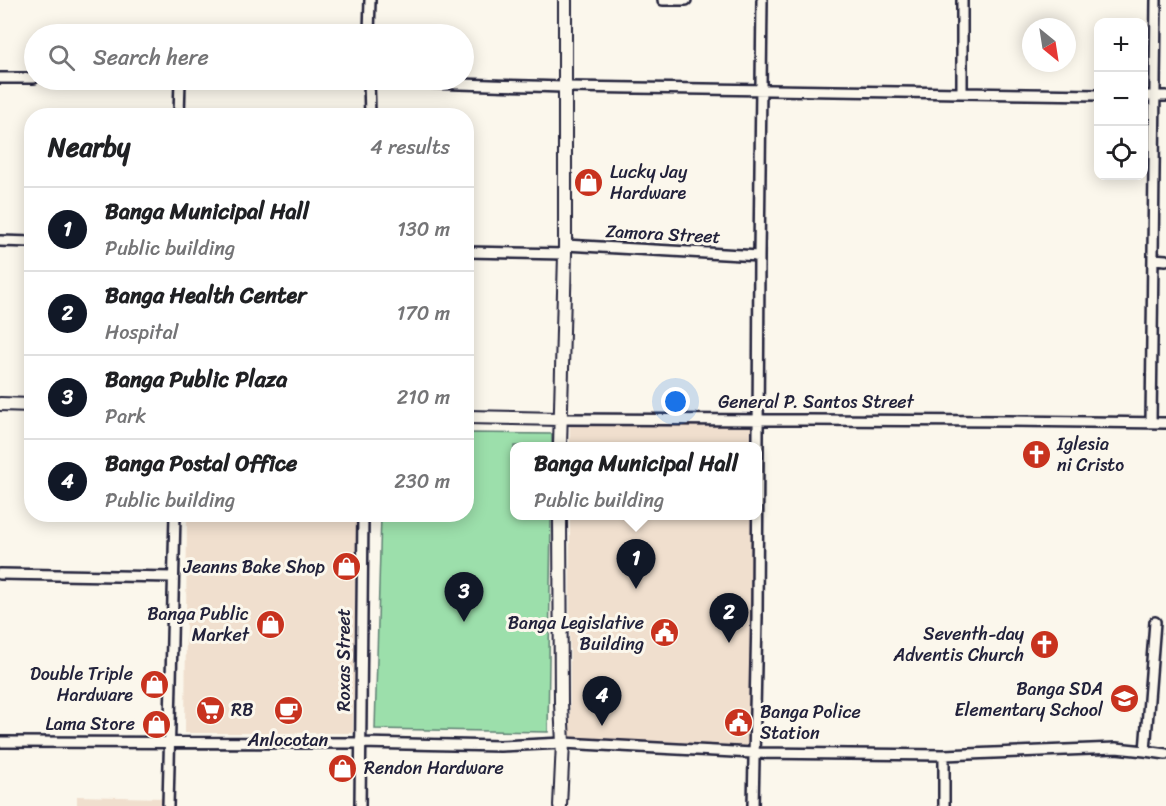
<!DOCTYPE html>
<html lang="en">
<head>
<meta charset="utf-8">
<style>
	:root { --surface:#fff; --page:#f2f2f2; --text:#202124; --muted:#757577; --line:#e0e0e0; --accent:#111827 }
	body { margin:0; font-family:Sriracha,sans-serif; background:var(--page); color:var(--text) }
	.controls { position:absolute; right:18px; top:18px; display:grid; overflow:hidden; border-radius:12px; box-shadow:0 3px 15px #0003 }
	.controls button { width:54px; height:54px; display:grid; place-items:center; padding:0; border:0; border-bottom:2px solid var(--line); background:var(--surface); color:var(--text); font:30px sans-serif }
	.compass { position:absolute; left:1022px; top:18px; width:54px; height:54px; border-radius:50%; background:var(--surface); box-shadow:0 3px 15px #0003; rotate:150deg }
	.you { position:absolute; left:676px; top:402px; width:21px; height:21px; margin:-15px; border:4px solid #fff; border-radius:50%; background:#1a73e8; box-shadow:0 0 0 9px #1a73e833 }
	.badge { display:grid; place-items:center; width:39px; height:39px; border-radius:50%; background:var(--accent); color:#fff; font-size:20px; font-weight:700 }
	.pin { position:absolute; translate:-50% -50px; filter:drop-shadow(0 2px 3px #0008) }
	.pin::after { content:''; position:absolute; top:32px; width:21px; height:18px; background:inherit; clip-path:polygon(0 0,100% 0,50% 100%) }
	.popup { position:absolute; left:510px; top:442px; width:252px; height:78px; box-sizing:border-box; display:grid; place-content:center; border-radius:12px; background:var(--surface); filter:drop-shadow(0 2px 4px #0005); font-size:20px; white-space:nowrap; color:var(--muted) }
	.popup b { font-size:22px; color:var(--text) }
	.popup::after { content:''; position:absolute; left:50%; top:100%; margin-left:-12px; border:12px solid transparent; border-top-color:var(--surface) }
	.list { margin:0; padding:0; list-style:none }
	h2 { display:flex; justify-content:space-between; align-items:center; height:78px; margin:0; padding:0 24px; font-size:26px }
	h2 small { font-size:20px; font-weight:400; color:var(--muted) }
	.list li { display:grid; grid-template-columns:39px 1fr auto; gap:18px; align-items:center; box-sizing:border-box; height:84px; padding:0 24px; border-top:2px solid var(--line) }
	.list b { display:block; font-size:22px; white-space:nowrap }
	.list p { margin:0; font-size:20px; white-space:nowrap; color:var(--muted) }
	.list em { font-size:20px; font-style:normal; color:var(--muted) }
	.icon { flex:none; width:33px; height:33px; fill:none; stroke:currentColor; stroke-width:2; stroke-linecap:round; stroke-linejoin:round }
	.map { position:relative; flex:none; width:1166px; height:806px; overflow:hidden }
	.search { position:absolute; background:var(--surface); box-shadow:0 3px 15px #0003; left:24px; top:24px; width:450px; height:66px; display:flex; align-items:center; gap:15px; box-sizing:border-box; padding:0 21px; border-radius:33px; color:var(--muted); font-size:22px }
	.panel { position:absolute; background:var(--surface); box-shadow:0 3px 15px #0003; left:24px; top:108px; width:450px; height:414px; border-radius:24px }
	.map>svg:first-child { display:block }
	.built { fill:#f0dfce }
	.green { fill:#9cdfab; stroke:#5f8073; stroke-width:1.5 }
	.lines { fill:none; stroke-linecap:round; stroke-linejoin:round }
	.minor-casing { stroke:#22223b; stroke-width:14 }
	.major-casing { stroke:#22223b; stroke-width:16 }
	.minor { stroke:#fbf7ec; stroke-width:9 }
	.major { stroke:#fbf7ec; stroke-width:12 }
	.labels { text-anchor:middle; stroke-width:6; stroke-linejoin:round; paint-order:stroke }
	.poi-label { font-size:18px; fill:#22223b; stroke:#fbf7ec; text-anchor:end }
	.street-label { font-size:18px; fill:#22223b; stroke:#fbf7ec }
</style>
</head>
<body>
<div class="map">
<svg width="1166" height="806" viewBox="0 0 1166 806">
	<rect width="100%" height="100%" fill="#fbf7ec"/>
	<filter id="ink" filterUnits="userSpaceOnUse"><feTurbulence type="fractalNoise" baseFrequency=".0167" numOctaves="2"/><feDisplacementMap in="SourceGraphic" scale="12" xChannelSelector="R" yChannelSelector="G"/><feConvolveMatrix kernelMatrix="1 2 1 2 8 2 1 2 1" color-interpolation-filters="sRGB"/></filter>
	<g filter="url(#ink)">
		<path class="built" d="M753,424v22h-183v-20z
			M187,515h170l-4,218h-168z
			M570,516h182l-3,230 -179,-2z
			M77,796l87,2 -1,8h-86z"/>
		<path class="green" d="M467,433l85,1v12h-38v70h37l-3,216 -173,-3 6,-214 85,-1z"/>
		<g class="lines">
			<defs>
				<path id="minor" d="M663,0h23
					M962,0v93
					M369,34l1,-34
					M0,78h34
					M279,80c96,0 193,5 289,7 177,4 354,6 530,8
					M369,80l1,36
					M1144,96h22
					M179,116l1,-36
					M0,241l32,1
					M565,245l194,11
					M466,252l99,2
					M1153,259l13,1
					M560,419l448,2 158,2
					M1151,423l5,-423
					M0,574l173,3
					M0,742l360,1 140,3 63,-3 190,10 191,2 172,-7 29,3 21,3
					M1145,751l10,-129
					M944,755v51
					M168,806l7,-292
					M360,806l3,-292
					M753,806l4,-189 2,-361 3,-256"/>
				<path id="major" d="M0,404l32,1
					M466,417l94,2
					M560,446l5,-192v-254
					M560,806l3,-63 -2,-40 -1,-187"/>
			</defs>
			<use href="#minor" class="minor-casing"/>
			<use href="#major" class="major-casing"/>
			<use href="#minor" class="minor"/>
			<use href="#major" class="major"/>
		</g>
	</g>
	<defs>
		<symbol id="shop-disc" viewBox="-11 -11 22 22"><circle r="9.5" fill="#c8321e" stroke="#fbf7ec"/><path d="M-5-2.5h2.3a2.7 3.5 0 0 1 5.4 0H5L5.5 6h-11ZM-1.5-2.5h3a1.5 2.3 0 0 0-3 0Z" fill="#fff"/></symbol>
		<symbol id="church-disc" viewBox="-11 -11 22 22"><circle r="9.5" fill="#c8321e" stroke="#fbf7ec"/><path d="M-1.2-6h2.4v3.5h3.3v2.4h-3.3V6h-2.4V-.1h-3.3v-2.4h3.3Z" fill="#fff"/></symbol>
		<symbol id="civic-disc" viewBox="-11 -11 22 22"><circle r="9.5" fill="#c8321e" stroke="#fbf7ec"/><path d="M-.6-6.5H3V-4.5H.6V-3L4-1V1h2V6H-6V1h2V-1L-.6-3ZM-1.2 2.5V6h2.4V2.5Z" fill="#fff"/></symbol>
		<symbol id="school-disc" viewBox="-11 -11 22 22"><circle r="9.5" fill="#c8321e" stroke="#fbf7ec"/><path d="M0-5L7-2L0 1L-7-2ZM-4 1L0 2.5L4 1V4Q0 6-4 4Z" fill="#fff"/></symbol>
		<symbol id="supermarket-disc" viewBox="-11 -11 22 22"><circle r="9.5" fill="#c8321e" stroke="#fbf7ec"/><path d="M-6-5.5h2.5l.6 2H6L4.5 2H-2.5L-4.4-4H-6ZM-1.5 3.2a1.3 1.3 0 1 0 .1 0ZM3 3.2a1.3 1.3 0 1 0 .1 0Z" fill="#fff"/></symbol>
		<symbol id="cafe-disc" viewBox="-11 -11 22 22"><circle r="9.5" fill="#c8321e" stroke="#fbf7ec"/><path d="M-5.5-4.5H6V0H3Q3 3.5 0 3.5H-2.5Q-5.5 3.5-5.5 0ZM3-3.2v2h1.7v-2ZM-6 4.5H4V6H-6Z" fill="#fff"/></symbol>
	</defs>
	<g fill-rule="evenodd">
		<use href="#shop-disc" x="572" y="166" width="33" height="33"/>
		<use href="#church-disc" x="1020" y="438" width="33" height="33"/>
		<use href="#shop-disc" x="330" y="550" width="33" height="33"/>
		<use href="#shop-disc" x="254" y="608" width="33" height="33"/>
		<use href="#civic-disc" x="648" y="616" width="33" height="33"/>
		<use href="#church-disc" x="1028" y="628" width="33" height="33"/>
		<use href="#shop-disc" x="138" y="668" width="33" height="33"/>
		<use href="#school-disc" x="1108" y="682" width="33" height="33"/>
		<use href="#supermarket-disc" x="194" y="694" width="33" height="33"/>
		<use href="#cafe-disc" x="272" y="694" width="33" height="33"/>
		<use href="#civic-disc" x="722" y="706" width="33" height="33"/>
		<use href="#shop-disc" x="140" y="708" width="33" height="33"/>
		<use href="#shop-disc" x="326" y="752" width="33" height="33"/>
	</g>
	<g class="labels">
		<g class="poi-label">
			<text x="610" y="178" text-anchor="start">Lucky Jay<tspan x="610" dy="21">Hardware</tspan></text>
			<text x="1057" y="450" text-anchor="start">Iglesia<tspan x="1057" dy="21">ni Cristo</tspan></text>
			<text x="325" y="573">Jeanns Bake Shop</text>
			<text x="249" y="620">Banga Public<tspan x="249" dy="21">Market</tspan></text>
			<text x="644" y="629">Banga Legislative<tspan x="644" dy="21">Building</tspan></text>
			<text x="1024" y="640">Seventh-day<tspan x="1024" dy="21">Adventis Church</tspan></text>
			<text x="133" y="680">Double Triple<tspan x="133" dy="21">Hardware</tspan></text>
			<text x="1103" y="695">Banga SDA<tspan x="1103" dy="21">Elementary School</tspan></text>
			<text x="231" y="716" text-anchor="start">RB</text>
			<text x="760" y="718" text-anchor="start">Banga Police<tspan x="760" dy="21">Station</tspan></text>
			<text x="135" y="730">Lama Store</text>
			<text x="288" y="746" text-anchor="middle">Anlocotan</text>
			<text x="364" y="774" text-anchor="start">Rendon Hardware</text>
		</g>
		<g class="street-label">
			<text transform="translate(663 234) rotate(3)" y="6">Zamora Street</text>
			<text x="816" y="408">General P. Santos Street</text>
			<text transform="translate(344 660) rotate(-90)" y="6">Roxas Street</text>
		</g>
	</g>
</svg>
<div class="controls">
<button>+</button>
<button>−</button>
<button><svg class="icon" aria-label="locate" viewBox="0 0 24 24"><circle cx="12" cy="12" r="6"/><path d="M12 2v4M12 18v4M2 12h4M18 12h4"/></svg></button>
</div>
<svg class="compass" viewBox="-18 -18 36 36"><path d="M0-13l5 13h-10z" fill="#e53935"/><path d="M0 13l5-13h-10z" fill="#757577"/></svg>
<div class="you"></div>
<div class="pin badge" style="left:636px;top:589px">1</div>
<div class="popup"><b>Banga Municipal Hall</b>Public building</div>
<div class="pin badge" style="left:729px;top:643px">2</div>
<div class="pin badge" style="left:464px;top:622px">3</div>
<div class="pin badge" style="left:602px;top:726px">4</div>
<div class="search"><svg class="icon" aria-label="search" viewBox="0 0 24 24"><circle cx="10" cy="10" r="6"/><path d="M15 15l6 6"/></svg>Search here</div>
<section class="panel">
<h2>Nearby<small>4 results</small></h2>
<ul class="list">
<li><span class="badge">1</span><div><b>Banga Municipal Hall</b><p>Public building</p></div><em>130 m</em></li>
<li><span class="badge">2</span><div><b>Banga Health Center</b><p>Hospital</p></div><em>170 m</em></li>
<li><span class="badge">3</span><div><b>Banga Public Plaza</b><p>Park</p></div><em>210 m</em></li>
<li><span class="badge">4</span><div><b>Banga Postal Office</b><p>Public building</p></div><em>230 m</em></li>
</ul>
</section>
</div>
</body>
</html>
